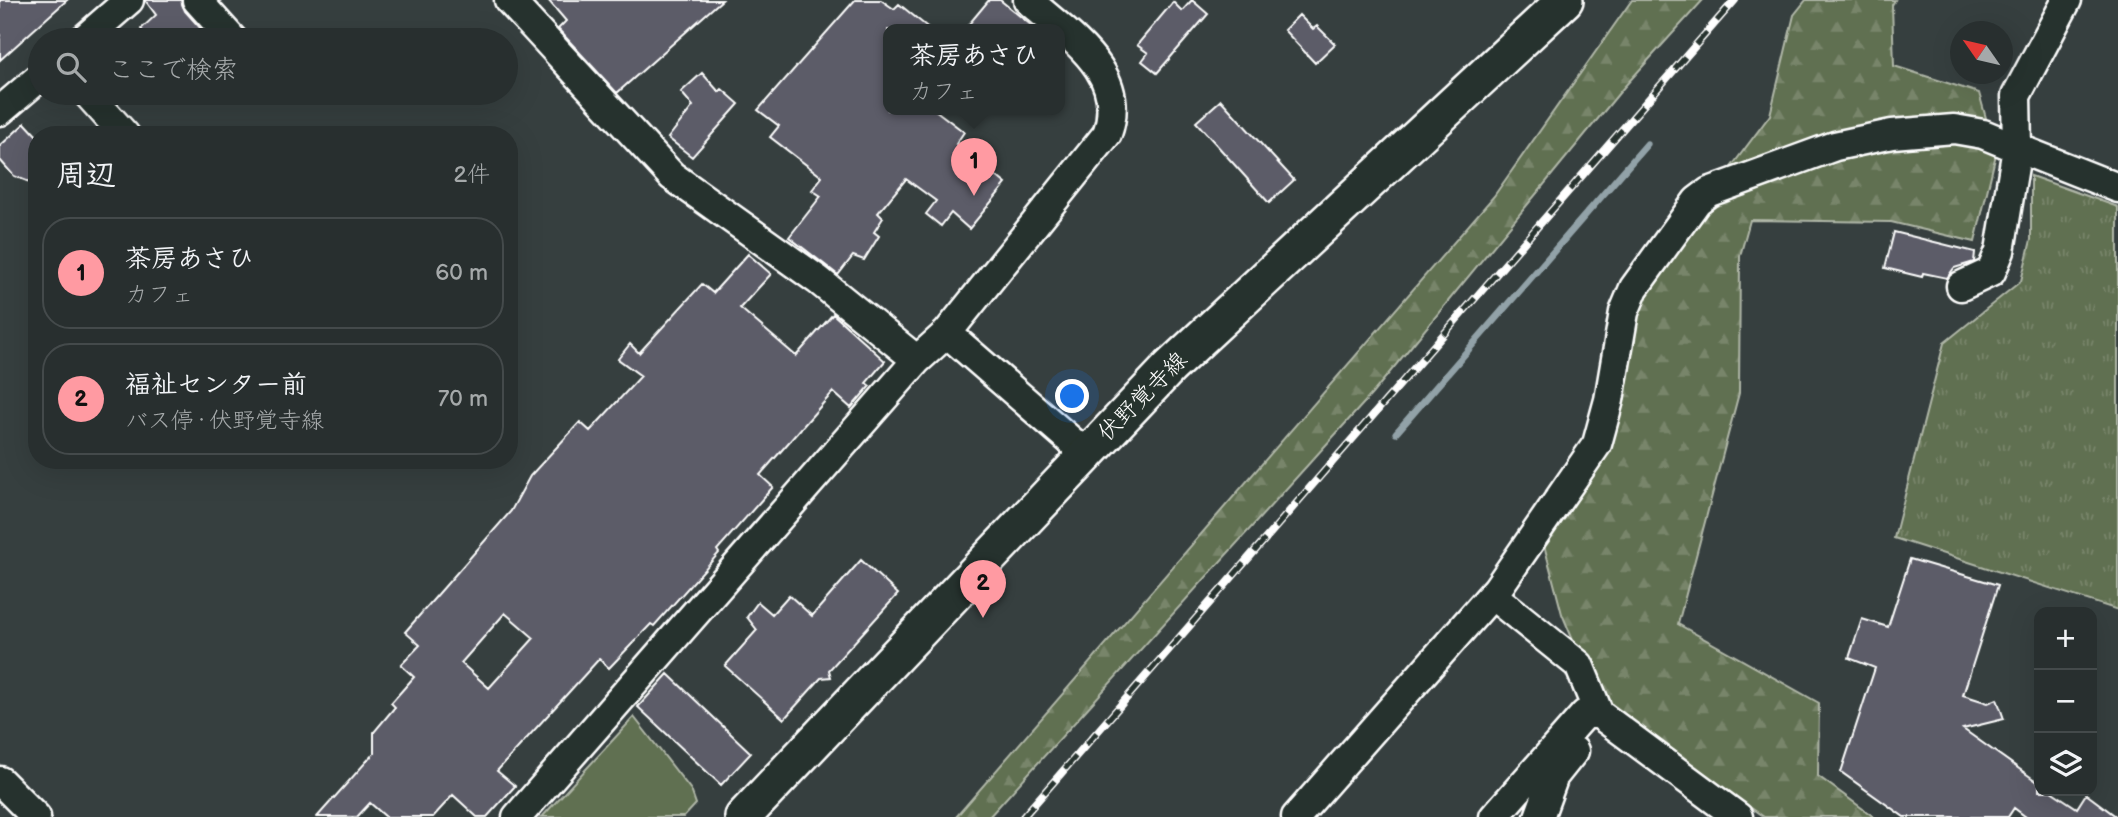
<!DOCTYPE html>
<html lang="ja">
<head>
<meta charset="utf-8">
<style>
	:root { --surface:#282f2f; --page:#303737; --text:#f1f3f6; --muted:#a5a9aa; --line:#444a4b; --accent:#ff9aa2 }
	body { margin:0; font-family:"Balsamiq Sans","Klee One",sans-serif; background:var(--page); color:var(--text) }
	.controls { position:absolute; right:21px; bottom:21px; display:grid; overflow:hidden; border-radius:14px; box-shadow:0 7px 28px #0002 }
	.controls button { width:63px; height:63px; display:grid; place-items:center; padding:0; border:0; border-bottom:2px solid var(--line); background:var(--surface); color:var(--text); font:35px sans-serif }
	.compass { position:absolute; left:1950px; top:21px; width:63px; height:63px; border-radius:50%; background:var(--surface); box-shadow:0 7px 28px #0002; rotate:304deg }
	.you { position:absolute; left:1073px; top:397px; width:24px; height:24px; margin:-18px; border:5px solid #fff; border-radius:50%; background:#1a73e8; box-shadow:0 0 0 10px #1a73e833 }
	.badge { display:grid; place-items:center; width:46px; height:46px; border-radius:50%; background:var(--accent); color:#111; font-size:23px; font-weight:700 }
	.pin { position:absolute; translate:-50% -58px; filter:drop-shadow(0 2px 4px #0008) }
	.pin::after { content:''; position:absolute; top:37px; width:24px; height:21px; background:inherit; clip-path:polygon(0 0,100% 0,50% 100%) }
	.popup { position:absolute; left:883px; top:24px; width:182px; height:91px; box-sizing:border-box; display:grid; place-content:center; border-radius:14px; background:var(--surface); filter:drop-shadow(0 2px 5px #0005); font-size:23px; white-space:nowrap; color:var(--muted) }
	.popup b { font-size:26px; color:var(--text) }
	.popup::after { content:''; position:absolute; left:50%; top:100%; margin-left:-14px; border:14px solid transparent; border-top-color:var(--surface) }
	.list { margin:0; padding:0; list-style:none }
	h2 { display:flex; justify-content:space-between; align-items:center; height:91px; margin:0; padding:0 28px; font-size:30px }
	h2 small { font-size:23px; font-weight:400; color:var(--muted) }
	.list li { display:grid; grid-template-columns:46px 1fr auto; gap:21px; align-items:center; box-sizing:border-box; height:112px; margin:0 14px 14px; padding:0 14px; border:2px solid var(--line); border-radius:28px }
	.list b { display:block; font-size:26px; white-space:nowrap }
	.list p { margin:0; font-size:23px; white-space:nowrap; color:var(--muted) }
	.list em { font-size:23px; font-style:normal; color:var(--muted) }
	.icon { flex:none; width:38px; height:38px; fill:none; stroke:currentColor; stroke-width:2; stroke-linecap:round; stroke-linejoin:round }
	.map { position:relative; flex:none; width:2118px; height:817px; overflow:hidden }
	.search { position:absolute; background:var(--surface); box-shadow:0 7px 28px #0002; left:28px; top:28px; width:490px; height:77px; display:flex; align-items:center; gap:18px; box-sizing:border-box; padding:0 24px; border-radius:38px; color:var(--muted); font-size:26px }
	.panel { position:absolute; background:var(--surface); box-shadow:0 7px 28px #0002; left:28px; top:126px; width:490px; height:343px; border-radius:28px }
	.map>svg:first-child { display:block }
	.grass { fill:url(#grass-tufts); stroke:#b0b7a8; stroke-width:2 }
	.forest { fill:url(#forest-firs); stroke:#b0b7a8; stroke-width:2 }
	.park { fill:#606f51; stroke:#b0b7a8; stroke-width:2 }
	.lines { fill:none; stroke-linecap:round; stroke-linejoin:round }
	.stream { stroke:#92a2a8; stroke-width:7 }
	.building { fill:#5c5c68; stroke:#fff; stroke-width:2; fill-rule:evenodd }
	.minor-casing { stroke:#fff; stroke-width:33 }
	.major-casing { stroke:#fff; stroke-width:40 }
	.minor { stroke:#26332d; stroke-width:28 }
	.major { stroke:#26332d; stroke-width:35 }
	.rail-casing { stroke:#fff; stroke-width:8 }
	.rail { stroke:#26332d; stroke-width:5; stroke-dasharray:16; stroke-linecap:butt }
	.labels { text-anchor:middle; stroke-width:5; stroke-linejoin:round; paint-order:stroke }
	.street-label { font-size:23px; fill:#fff; stroke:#26332d }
</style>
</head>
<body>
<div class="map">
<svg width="2118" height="817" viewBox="0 0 2118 817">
	<defs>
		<pattern id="grass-tufts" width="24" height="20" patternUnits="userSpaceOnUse" patternTransform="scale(1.75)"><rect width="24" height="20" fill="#606f51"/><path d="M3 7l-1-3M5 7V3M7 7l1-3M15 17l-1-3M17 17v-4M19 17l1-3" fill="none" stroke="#78856b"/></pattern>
		<pattern id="forest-firs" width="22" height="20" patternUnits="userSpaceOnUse" patternTransform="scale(1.75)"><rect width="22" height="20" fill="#606f51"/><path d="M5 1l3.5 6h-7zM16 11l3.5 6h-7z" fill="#78856b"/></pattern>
	</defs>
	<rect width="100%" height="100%" fill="#363f3f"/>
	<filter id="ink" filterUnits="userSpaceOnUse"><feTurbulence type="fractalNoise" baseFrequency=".0143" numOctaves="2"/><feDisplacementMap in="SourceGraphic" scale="14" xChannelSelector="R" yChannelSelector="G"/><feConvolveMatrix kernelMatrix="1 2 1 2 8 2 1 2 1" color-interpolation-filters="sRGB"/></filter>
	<g filter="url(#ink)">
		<path class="grass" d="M2031,176l87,31v403l-224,-72 50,-195 77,-62 10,-41z"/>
		<path class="forest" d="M1632,0h71l-79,87 -252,307 -383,423h-33l538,-621z
			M1806,0h89l-3,5 2,61 85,27 17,61 -21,88 -84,-20 -141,-2 -10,36 -1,137 -61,231 141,79 -1,73 56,41h-110l-150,-106 -22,-44 -17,-22 -13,-31 -18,-69 96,-244 62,-95 68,-91 24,-100z"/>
		<path class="park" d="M634,717l57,73 5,14 -12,13h-142z"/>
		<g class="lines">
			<path class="stream" d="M1396,433l251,-289"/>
		</g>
		<path class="building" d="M0,0h67l-67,60z
			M145,0h36l4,11 26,29h-60l-10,-11 15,-14z
			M548,0h174l-105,93 -59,-64 8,-8z
			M855,0h26l13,9 5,-5 32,26h-43v80h47l29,22 -8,12 50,40 -37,45 -18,-16 -10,13 -15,-12 10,-13 -30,-22 -28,34 5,5 -9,14 5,4 -15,24 -11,-4 -15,19 -49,-38 32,-41 -9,-6 10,-13 -52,-40 9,-11 -21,-16z
			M989,0h11l37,30h-73z
			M1192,0l16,14 -51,59 -15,-12 6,-8 -11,-8 36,-43 9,9z
			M1299,15l14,14 4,-3 18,18 -20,19 -31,-33z
			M702,73l17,19 3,-3 17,15 -47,53 -24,-19 25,-32 -12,-14z
			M1221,100l73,80 -25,23 -73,-81z
			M25,123l12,13v49l-23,-9 -14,-16v-14z
			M1894,232l81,20 -1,10 -20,6 -7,10 -24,-5 -1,4 -37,-9z
			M748,254l23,20 -31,34 56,48 37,-42 52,47 -19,22 4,3 -19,22 -18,-16 -73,83 13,12 -56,63 2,3 -65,73 -3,-2 -42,44 -10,-9 -102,112 18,15 -28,31h-10l-24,-22 -20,22h-47l-16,-14 -13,14h-40l57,-64v-21l21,-25 -4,-4 23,-26 -13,-12 19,-20 -15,-13 106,-121 19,-35 50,-54 10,9 51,-55 -23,-17 12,-15 9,9 63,-69 11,9zM505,613l29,25 -45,50 -28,-25z
			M1910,559l88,26 -35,110 25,8 9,-4 7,20 -41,10 76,54v8h12l26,17 9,-14 31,23h-91l-12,-9 -6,9h-104l-63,-45 34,-104 -26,-10 13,-39 26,8z
			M861,560l37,34 -69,76 2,7 -10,1 -37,41 -59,-53 32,-36 -10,-13 11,-15 14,12 17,-19 23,21z
			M668,674l83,79 -30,32 -83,-78z"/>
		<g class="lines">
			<defs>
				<path id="minor" d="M197,0l36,40
					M509,0l163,176 146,104 99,80
					M2067,0l-51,96 1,52 101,40
					M83,40l46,-40
					M87,93l38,42
					M0,111l40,-34
					M947,333l138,120
					M1492,595l87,70 20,49 139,103
					M0,781l36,36
					M517,817l400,-457 30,-27 160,-199c22,-62 -38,-97 -79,-134
					M1296,817l201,-228 100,-145 12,-44 15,-88 10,-24 63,-87 12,-9 126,-46 57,-12 62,-5 29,5 34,14 -17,103 -9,21 -30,14
					M1494,817l91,-103h14
					M1539,817l15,-41 20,-25"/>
				<path id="major" d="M743,817l427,-450 395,-367"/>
			</defs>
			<use href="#minor" class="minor-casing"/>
			<use href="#major" class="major-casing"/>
			<use href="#minor" class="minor"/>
			<use href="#major" class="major"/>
			<defs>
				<path id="rail" d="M1023,817l712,-817"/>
			</defs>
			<use href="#rail" class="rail-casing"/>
			<use href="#rail" class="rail"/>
		</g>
	</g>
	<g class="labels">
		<g class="street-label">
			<text transform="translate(1142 396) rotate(-45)" y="8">伏野覚寺線</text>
		</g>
	</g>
</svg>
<div class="controls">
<button>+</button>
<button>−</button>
<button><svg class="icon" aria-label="layers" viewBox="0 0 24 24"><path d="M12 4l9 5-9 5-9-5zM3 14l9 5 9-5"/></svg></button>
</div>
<svg class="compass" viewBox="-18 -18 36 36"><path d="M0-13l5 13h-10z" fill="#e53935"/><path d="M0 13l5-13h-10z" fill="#a5a9aa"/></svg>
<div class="you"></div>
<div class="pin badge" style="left:974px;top:196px">1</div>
<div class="popup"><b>茶房あさひ</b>カフェ</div>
<div class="pin badge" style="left:983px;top:618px">2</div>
<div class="search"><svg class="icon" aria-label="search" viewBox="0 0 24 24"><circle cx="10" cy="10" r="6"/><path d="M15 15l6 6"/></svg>ここで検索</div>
<section class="panel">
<h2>周辺<small>2件</small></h2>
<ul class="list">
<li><span class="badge">1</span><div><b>茶房あさひ</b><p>カフェ</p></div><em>60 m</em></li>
<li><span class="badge">2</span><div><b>福祉センター前</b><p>バス停 · 伏野覚寺線</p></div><em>70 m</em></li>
</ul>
</section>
</div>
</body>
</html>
